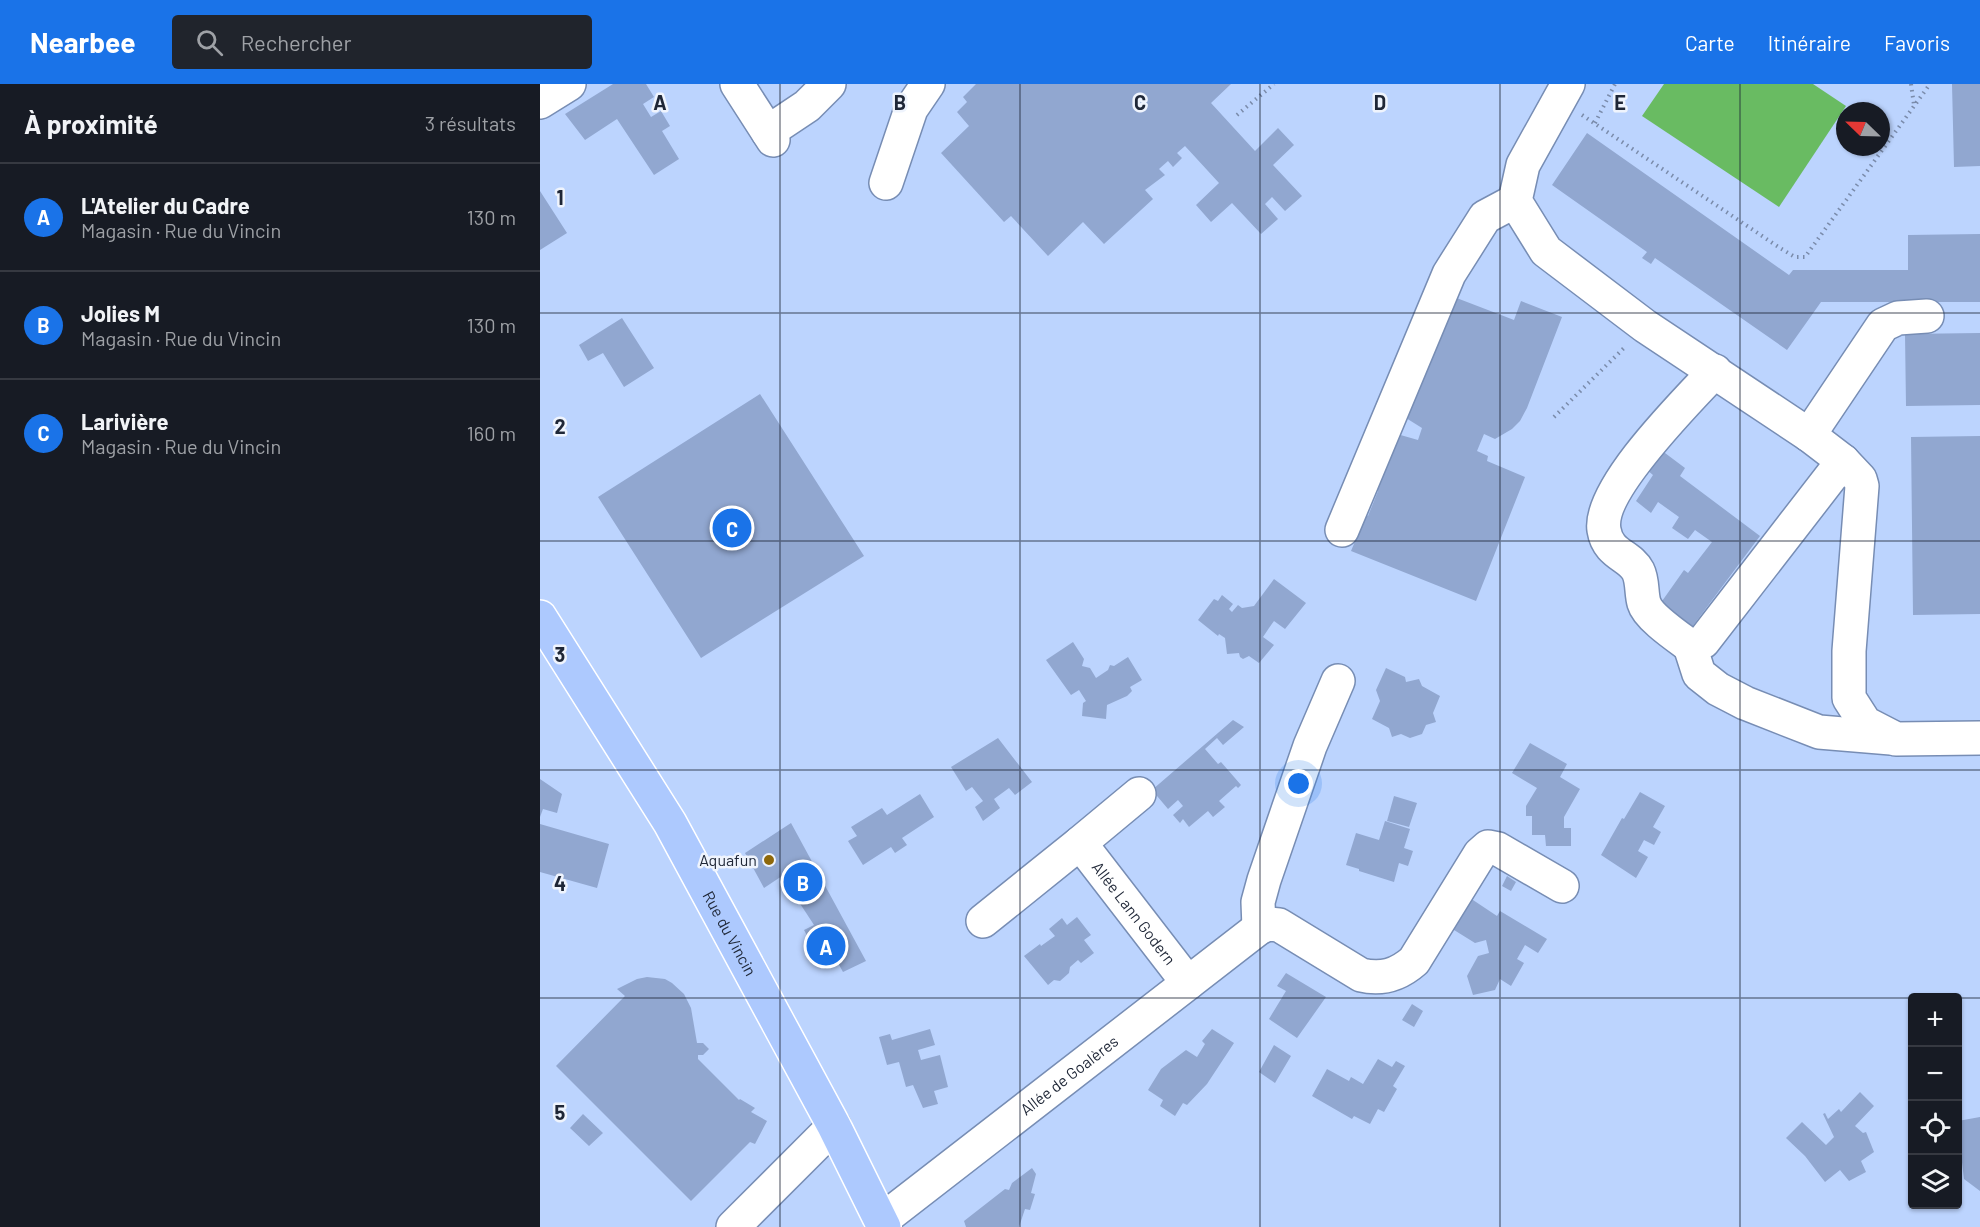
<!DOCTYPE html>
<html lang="fr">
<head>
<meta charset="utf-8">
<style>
	:root { --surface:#171b24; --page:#20242c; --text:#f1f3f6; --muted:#9ea1a6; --line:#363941; --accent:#1a73e8 }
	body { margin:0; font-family:Barlow,sans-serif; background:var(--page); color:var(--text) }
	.controls { position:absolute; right:18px; bottom:18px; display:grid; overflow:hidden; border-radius:6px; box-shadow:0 2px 4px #0004 }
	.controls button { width:54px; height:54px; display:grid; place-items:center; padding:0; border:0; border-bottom:2px solid var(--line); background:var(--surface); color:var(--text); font:30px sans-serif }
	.compass { position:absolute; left:1296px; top:18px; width:54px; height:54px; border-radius:50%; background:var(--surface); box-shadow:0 2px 4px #0004; rotate:293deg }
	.you { position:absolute; left:759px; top:700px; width:21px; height:21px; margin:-15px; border:4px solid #fff; border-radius:50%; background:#1a73e8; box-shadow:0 0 0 9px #1a73e833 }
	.badge { display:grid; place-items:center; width:39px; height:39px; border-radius:50%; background:var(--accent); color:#fff; font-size:20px; font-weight:700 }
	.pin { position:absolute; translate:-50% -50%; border:3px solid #fff; box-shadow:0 2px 6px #0006 }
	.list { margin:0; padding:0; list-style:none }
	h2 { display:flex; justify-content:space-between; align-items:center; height:78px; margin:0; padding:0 24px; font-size:26px }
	h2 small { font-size:20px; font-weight:400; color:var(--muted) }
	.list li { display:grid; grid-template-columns:39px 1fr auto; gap:18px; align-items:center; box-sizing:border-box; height:108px; padding:0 24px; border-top:2px solid var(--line) }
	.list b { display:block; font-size:22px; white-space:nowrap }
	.list p { margin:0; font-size:20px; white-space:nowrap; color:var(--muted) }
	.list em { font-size:20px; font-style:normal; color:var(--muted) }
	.icon { flex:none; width:33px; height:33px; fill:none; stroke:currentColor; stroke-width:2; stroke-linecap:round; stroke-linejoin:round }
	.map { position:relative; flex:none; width:1440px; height:1143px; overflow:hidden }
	header { display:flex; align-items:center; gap:36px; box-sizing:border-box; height:84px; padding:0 30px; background:var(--accent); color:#fff }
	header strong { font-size:28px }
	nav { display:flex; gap:33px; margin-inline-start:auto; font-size:21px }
	.search { width:420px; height:54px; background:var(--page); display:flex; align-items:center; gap:15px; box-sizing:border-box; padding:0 21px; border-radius:6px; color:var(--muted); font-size:22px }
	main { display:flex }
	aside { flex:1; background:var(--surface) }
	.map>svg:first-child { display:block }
	.green { fill:#69bb62 }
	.building { fill:#91a7d0 }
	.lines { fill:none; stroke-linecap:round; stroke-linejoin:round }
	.minor-casing { stroke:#778db4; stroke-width:36 }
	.major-casing { stroke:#fff; stroke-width:36 }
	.path { stroke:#7a8baa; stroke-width:4; stroke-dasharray:1.5 4.5; stroke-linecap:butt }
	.minor { stroke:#fff; stroke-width:33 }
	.major { stroke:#adc9fe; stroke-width:33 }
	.grid { fill:none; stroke:#1f2737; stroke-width:1.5; stroke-opacity:0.55 }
	.poi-dot { fill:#8e680b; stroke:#eff4fd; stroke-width:2 }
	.labels { text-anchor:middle; stroke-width:5; stroke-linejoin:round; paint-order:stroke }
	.poi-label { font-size:16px; fill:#1f2737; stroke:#eff4fd; text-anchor:end }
	.street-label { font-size:16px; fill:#1f2737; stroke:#eff4fd }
	.grid-label { font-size:20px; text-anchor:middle; font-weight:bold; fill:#1f2737; stroke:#eff4fd; stroke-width:5; stroke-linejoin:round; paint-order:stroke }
</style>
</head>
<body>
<header>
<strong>Nearbee</strong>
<div class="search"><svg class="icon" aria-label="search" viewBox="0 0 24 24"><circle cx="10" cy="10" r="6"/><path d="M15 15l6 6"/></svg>Rechercher</div>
<nav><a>Carte</a><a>Itinéraire</a><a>Favoris</a></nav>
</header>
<main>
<aside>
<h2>À proximité<small>3 résultats</small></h2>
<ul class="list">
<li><span class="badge">A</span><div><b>L'Atelier du Cadre</b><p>Magasin · Rue du Vincin</p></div><em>130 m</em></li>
<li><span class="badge">B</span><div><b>Jolies M</b><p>Magasin · Rue du Vincin</p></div><em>130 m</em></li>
<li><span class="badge">C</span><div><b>Larivière</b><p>Magasin · Rue du Vincin</p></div><em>160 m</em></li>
</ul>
</aside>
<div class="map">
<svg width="1440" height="1143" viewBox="0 0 1440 1143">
	<rect width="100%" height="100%" fill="#bcd4fe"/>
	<path class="green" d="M1124,0h149l33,22 -67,101 -137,-91z"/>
	<path class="building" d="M73,0h33l8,13 -11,7 8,13 10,-6 9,15 -8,5 17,28 -25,16 -37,-56 -32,21 -20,-26z
		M436,0h255l-20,19 44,48 23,-23 16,17 -21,20 29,31 -17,15 -13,-14 -7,7 13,15 -17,15 -29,-31 -21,19 -15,-17 23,-22 -34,-37 -8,7 5,5 -9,9 -5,-6 -9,8 6,6 -20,15 8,9 -49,45 -21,-22 -35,34 -37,-40 -7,6 -63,-69 28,-27 -12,-14 10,-10 -4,-5z
		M1412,0h28v82l-26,1z
		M1047,49l202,142 4,-5h115v-35l72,-1v68h-159l-34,48 -132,-92 -4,6 -9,-6 5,-6 -95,-67z
		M0,107l27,42 -27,17z
		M914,213l60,23 7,-19 41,16 -35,91 -7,13 -8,8 -17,10 -11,-5 -7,17 11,5 -1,5 38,16 -49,124 -125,-50 15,-36 2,1 10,-25h-3l22,-57 21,6 4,-12 -16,-10z
		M82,234l32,50 -30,19 -21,-34 -15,8 -9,-16z
		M1440,249v72l-74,1 -1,-72z
		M220,310l104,162 -163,102 -103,-161z
		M1440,352v178l-67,1 -2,-178z
		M1121,366l24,18 -5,8 80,60 -68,91 -32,-23 24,-34 4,3 24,-31 -17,-12 -7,9 -16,-11 7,-11 -21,-15 -7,11 -15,-12 17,-26 -6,-5z
		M734,495l32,24 -21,26 -11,-8 -5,7 -6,9 11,8 -15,18 -10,-7 -6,3 -3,-2 -1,-4 -12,1 -2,-16 -6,-4 -1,2 -20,-16 16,-21 4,2 4,-6 11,9 -4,5 3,3 6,-7 4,3 12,-2z
		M533,558l11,17 -2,7 8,2 6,10 12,-8 2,-5 4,1 14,-9 14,23 -12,7 2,4 -5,5 -20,9 -1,14 -24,-3 1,-13 3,-2 -7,-11 -8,5 -25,-35z
		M846,584l19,9 1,5 13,-3 3,7 18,10 -7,17 3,9 -10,3 -4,9 -12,4 -9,-4 -9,3 -3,-9 -17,-9 8,-18 -4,-11z
		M693,636l11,7 -21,18 -6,-7 -12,11 13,15 3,-2 20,23 -3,3 -2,-2 -17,15 6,6 -12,10 -5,-6 -19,16 -6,-8 -3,4 -7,-8 10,-9 -5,-6 -10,9 -16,-19z
		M458,654l34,44 -17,13 -6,-7 -15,11 6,9 -17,13 -8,-14 8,-6 -11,-14 -6,4 -15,-24z
		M990,659l37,21 -7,13 20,12 -16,28v11h7v18h-25l-1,-11h-13v-19h-6v-10l11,-18 -25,-15z
		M0,695l22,15 -5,19 -14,-4 -3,8z
		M1100,708l25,14 -12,21 8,5 -7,13 -10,-5 -6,11 10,6 -12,21 -35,-23 21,-37 2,1z
		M380,710l14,23 -32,21 5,7 -12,8 -4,-6 -28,18 -15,-24 9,-5 -6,-9 31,-19 5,7z
		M854,712l23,7 -8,24 -22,-6z
		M845,737l25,8 -6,19 9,3 -5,15 -9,-3 -5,19 -35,-11v-2l-13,-4 10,-32 23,7z
		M251,739l75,138 -23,11 -5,-9 -13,6 -21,-39 10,-5 -32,-49 -18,12 -19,-35z
		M0,740l69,20 -12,44 -57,-16z
		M967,792l9,6 -5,9 -9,-5z
		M924,810l33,22 3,-5 47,28 -9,14 -13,-8 -8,14 7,4 -13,23 -11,-7 -5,11 -22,5 -6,-19 11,-20 11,-3 -3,-13 -11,3 -29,-18z
		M537,833l14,18 -7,5 10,13 -13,10 -3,-3 -8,7 -1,6 -9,8 -6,-1 -6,5 -24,-29 16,-12 1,2 14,-10 -6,-7 13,-11 5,7z
		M746,889l40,24 -29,41 -28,-19 17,-28 -9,-5z
		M107,893l18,2 7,4 12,11 7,14 6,35h6l6,6 -6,6h-5v4l41,41 1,-1 15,9 -4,4 16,9 -12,23 -5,-2 -59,59 -135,-135 69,-70 -8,-7 20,-10z
		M872,920l11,7 -9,16 -12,-7z
		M390,945l5,16 -17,5 3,10 19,-5 8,32 -14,4 4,13 -15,4 -10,-23 -7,2 -7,-25 -12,3 -8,-28 11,-3 2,6z
		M672,945l22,14 -27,41 -20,21 -4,-2 -8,13 -15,-10 3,-6 -15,-10 13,-21 25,-19 11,7 8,-13 -3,-3z
		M734,961l17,11 -16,27 -16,-11z
		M838,975l14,8 4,-6 9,5 -12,20 4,3 -13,23 -6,-3 -8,15 -16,-8 -2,3 -40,-23 15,-27 22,12 2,-4 12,7z
		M1320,1008l14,14 -19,20 8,7 3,-1 8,20 -13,9 5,11 -17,9 -9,-11 -15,12 -20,-26 -19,-18 16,-16 24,23 8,-8 -11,-23 2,-1 3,6 11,-10 2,3z
		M43,1030l20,19 -14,13 -19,-18z
		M1440,1033v74l-16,-12 -6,-50v-8z
		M492,1084l4,6 -5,19 4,1 -5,16 -5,-1 -6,18h-53l-2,-6 41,-32 4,1 3,-7z"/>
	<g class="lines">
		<defs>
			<g id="minor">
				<path d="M197,0l36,56"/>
				<path d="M1028,0l-45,81 -8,36 31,50 99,75 164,109 34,26 17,18 2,7 -13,165v47l16,25 31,16 84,-1"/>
				<path d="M0,18l29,-18"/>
				<path d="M228,48l39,-26 22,-22"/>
				<path d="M346,99l25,-74 17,-25"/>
				<path d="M1175,287c-28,30 -118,119 -111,159 4,25 26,25 34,41 5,10 3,22 6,32 4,14 34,34 46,43l13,-4 140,-181"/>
				<path d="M1269,351l74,-110 15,-7 29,-2"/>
				<path d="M802,446l107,-256 36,-57 30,-16"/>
				<path d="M1150,562l9,28 19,15 27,14 74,29 72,6"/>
				<path d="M540,759l59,-49"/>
				<path id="s1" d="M443,837l97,-78 108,140"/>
				<path d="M719,844l-1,-26 6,-22 46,-134 28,-65"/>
				<path id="s2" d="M341,1137l378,-293 9,-4 11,1 82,50c21,5 37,0 53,-14l66,-107 8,-7 10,2 64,37"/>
				<path d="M193,1143l101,-101"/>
			</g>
			<g id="major">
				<path id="s3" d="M0,533l130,206 164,303 50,101"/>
			</g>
		</defs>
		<use href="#minor" class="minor-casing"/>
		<use href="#major" class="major-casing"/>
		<path class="path" d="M1371,0l3,21
			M697,31l37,-31
			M1042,31l198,133 15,9h10l125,-173
			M1055,39l20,-39
			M1014,333l72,-71"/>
		<use href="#minor" class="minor"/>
		<use href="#major" class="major"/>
	</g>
	<path class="grid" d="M240,0v1143M480,0v1143M720,0v1143M960,0v1143M1200,0v1143M0,229h1440M0,457h1440M0,686h1440M0,914h1372M1418,914h22"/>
	<circle class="poi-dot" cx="229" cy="776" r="6"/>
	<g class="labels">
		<g class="poi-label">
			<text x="217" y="782">Aquafun</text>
		</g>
		<g class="street-label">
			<text dy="6" stroke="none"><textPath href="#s1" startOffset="213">Allée Lann Godern</textPath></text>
			<text dy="6" stroke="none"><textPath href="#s3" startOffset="369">Rue du Vincin</textPath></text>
			<text dy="6" stroke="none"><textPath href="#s2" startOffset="238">Allée de Goalères</textPath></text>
		</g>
	</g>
	<g class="grid-label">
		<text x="120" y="26">A</text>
		<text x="360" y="26">B</text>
		<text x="600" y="26">C</text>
		<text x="840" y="26">D</text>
		<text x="1080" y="26">E</text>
		<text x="20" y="121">1</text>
		<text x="20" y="350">2</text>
		<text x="20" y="578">3</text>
		<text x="20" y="807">4</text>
		<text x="20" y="1036">5</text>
	</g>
</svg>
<div class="controls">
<button>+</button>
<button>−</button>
<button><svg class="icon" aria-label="locate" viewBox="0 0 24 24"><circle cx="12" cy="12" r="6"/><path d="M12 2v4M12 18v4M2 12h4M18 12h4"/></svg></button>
<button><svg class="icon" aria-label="layers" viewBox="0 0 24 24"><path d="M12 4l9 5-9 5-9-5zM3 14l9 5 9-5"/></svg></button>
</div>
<svg class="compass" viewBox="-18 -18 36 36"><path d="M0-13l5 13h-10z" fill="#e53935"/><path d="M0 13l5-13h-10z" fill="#9ea1a6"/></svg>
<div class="you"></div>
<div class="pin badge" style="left:286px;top:862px">A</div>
<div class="pin badge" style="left:263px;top:798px">B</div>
<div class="pin badge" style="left:192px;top:444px">C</div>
</div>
</main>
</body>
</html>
